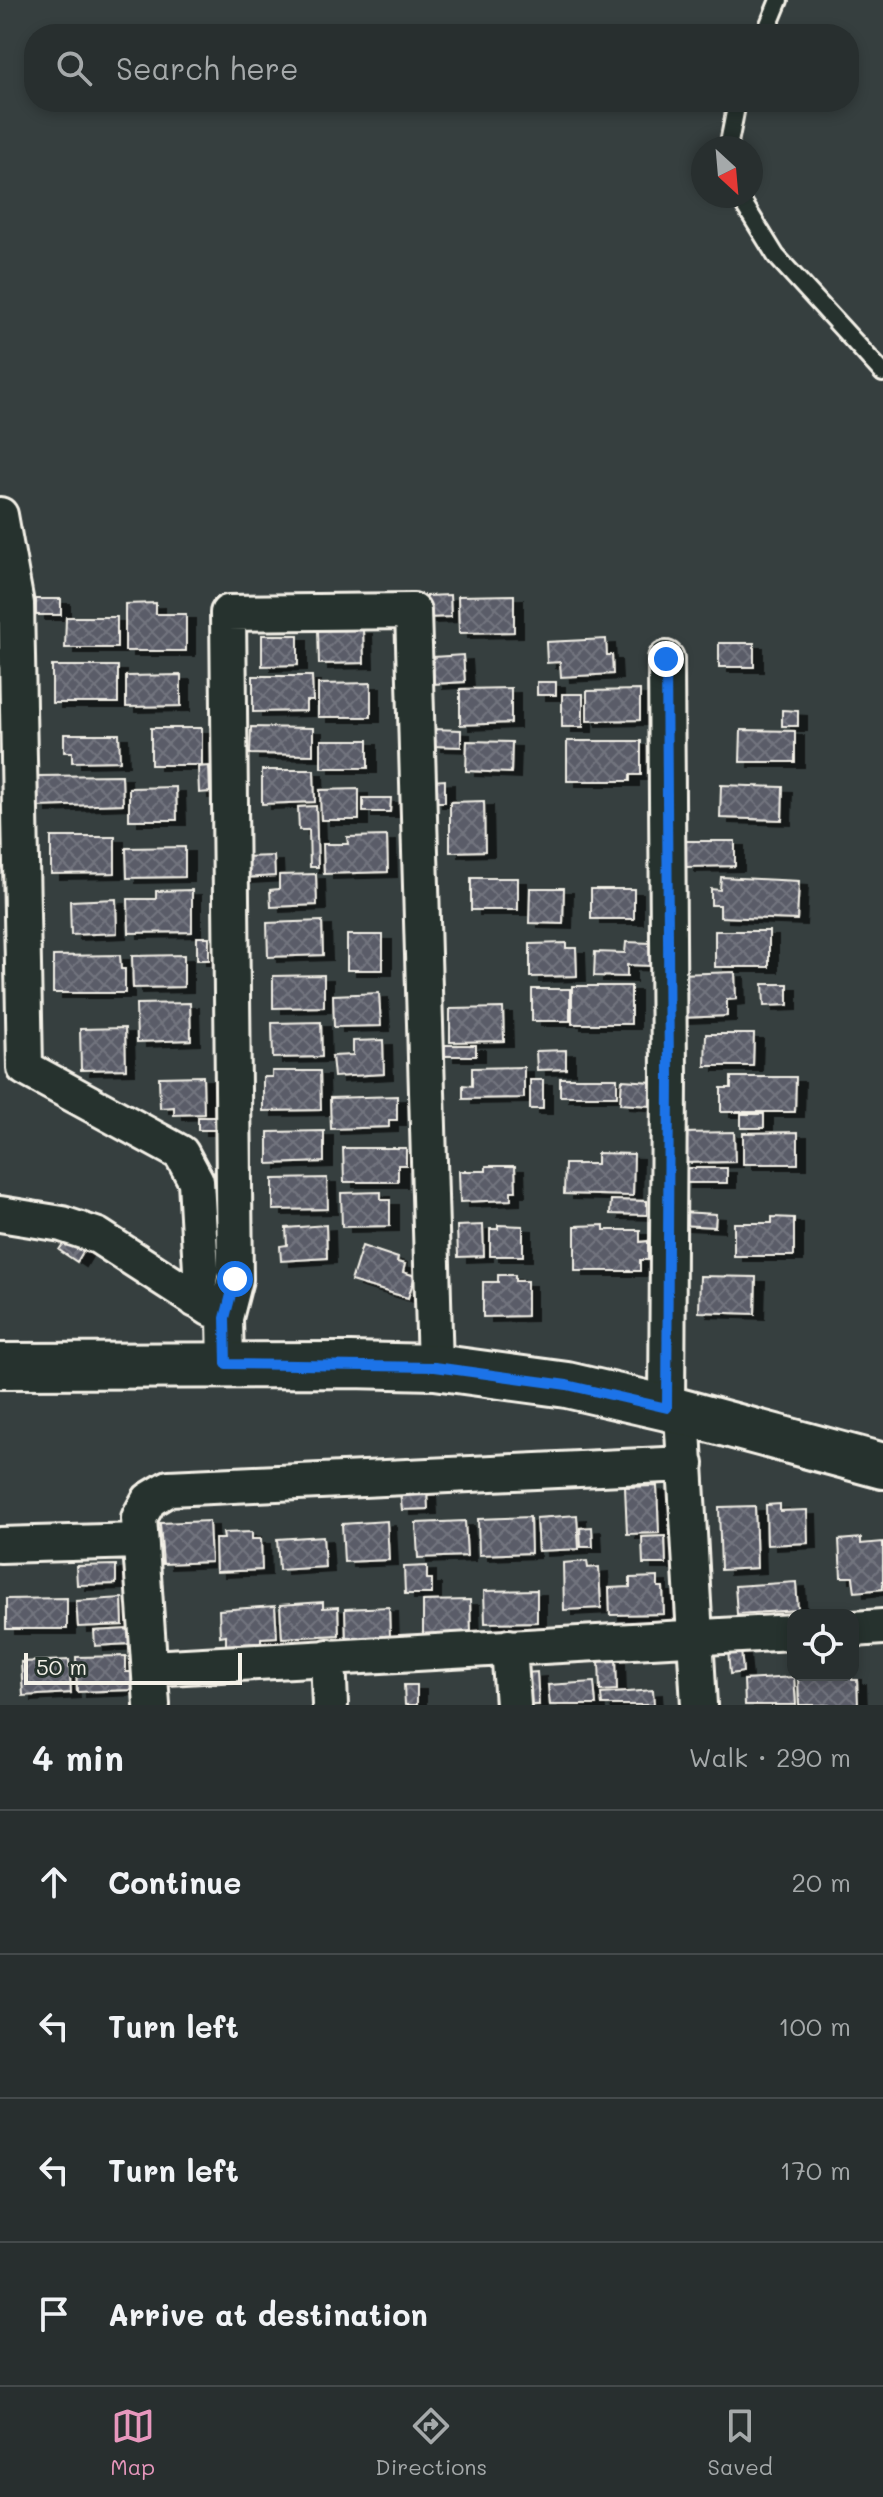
<!DOCTYPE html>
<html lang="en">
<head>
<meta charset="utf-8">
<style>
	:root { --surface:#282f2f; --page:#303737; --text:#f1f3f6; --muted:#a5a9aa; --line:#444a4b; --accent:#e797bd }
	body { margin:0; font-family:Mali,sans-serif; background:var(--page); color:var(--text) }
	.controls { position:absolute; right:24px; bottom:24px; display:grid; overflow:hidden; border-radius:16px; box-shadow:0 4px 12px #0003 }
	.controls button { width:72px; height:72px; display:grid; place-items:center; padding:0; border:0; border-bottom:2px solid var(--line); background:var(--surface); color:var(--text); font:40px sans-serif }
	.compass { position:absolute; left:691px; top:136px; width:72px; height:72px; border-radius:50%; background:var(--surface); box-shadow:0 4px 12px #0003; rotate:154deg }
	.scale { position:absolute; left:24px; bottom:20px; width:218px; box-sizing:border-box; padding-left:8px; border:4px solid #f4f1e8; border-top:0; font-size:22px; line-height:28px; white-space:nowrap; color:#f4f1e8; -webkit-text-stroke:6px #26332d; paint-order:stroke }
	.stop { position:absolute; width:24px; height:24px; margin:-18px; border:6px solid #1a73e8; border-radius:50%; background:#fff }
	.stop.end { background:#1a73e8; border-color:#fff; box-shadow:0 2px 8px #0008 }
	.list { margin:0; padding:0; list-style:none }
	h2 { display:flex; justify-content:space-between; align-items:center; height:104px; margin:0; padding:0 32px; font-size:34px }
	h2 small { font-size:26px; font-weight:400; color:var(--muted) }
	.list li { display:grid; grid-template-columns:52px 1fr auto; gap:24px; align-items:center; box-sizing:border-box; height:144px; padding:0 32px; border-top:2px solid var(--line) }
	.list b { display:block; font-size:30px; white-space:nowrap }
	.list em { font-size:26px; font-style:normal; color:var(--muted) }
	.icon { flex:none; width:44px; height:44px; fill:none; stroke:currentColor; stroke-width:2; stroke-linecap:round; stroke-linejoin:round }
	.map { position:relative; flex:none; width:883px; height:1705px; overflow:hidden }
	.search { position:absolute; background:var(--surface); box-shadow:0 4px 12px #0003; left:24px; right:24px; top:24px; height:88px; display:flex; align-items:center; gap:20px; box-sizing:border-box; padding:0 28px; border-radius:32px; color:var(--muted); font-size:30px }
	.sheet { height:680px; background:var(--surface) }
	nav { display:flex; justify-content:space-around; align-items:center; box-sizing:border-box; height:112px; border-top:2px solid var(--line); background:var(--surface); font-size:22px; color:var(--muted) }
	nav a { display:grid; justify-items:center; gap:4px }
	nav .on { color:var(--accent) }
	.map>svg:first-child { display:block }
	.building { fill:url(#building-cross-hatch); stroke:#f4f1e8; stroke-width:2; filter:url(#shadow) }
	.lines { fill:none; stroke-linecap:round; stroke-linejoin:round }
	.lane-casing { stroke:#f4f1e8; stroke-width:22 }
	.street-casing { stroke:#f4f1e8; stroke-width:40 }
	.secondary-casing { stroke:#f4f1e8; stroke-width:50 }
	.lane { stroke:#26332d; stroke-width:16 }
	.street { stroke:#26332d; stroke-width:34 }
	.secondary { stroke:#26332d; stroke-width:44 }
	.route { stroke:#1a73e8; stroke-width:10 }
</style>
</head>
<body>
<div class="map">
<svg width="883" height="1705" viewBox="0 0 883 1705">
	<defs>
		<pattern id="building-cross-hatch" width="8" height="8" patternUnits="userSpaceOnUse" patternTransform="scale(2)"><rect width="8" height="8" fill="#5a5c68"/><path d="M0 0l8 8M0 8l8-8" fill="none" stroke="#72747e"/></pattern>
		<filter id="shadow"><feDropShadow dx="9" dy="5" stdDeviation="0" flood-color="#0009"/></filter>
	</defs>
	<rect width="100%" height="100%" fill="#363f3f"/>
	<filter id="ink" filterUnits="userSpaceOnUse"><feTurbulence type="fractalNoise" baseFrequency=".0125" numOctaves="2"/><feDisplacementMap in="SourceGraphic" scale="16" xChannelSelector="R" yChannelSelector="G"/><feConvolveMatrix kernelMatrix="1 2 1 2 8 2 1 2 1" color-interpolation-filters="sRGB"/></filter>
	<g filter="url(#ink)">
		<path class="building" d="M450,595l1,22 -25,1v-22z
			M514,595v37l-55,1 -1,-37z
			M36,599h25v16h-25z
			M156,603v11h30v37h-61v-47z
			M66,617h51v31h-52z
			M363,629l1,34 -45,1 -1,-34z
			M262,635h36v30l-36,1z
			M606,639l1,16h5l1,19 -52,3 -1,-15 -13,1 -1,-21z
			M719,643h35v24h-35z
			M463,655l2,27 -31,2 -1,-27z
			M52,666h66v37h-66z
			M181,675v31l-55,1v-31z
			M253,676h59l1,25h-7v10l-53,1z
			M537,682h19v13h-19z
			M371,683v34h-53v-33z
			M511,688v35l-51,2v-36z
			M640,690v30l-53,1v-30z
			M562,694h21v33h-21z
			M782,710l16,1v15h-16z
			M251,727l62,1v27l-63,-1z
			M151,728h51v37h-51z
			M432,729l29,1v17l-29,-1z
			M741,730l54,1v31h-55z
			M64,734h55l1,27 -48,1v-10h-8z
			M321,740h47v28h-47z
			M467,741l45,1 -1,31 -45,-2z
			M567,741h74v34h-11v6h-63z
			M209,766l1,26 -11,1 -1,-26z
			M262,770h52l1,32 -53,2z
			M122,775l1,29 -85,3 -1,-31z
			M445,780v22h-12l-1,-21z
			M721,785l62,2 -1,33 -62,-2z
			M176,787l1,33h-48v-32z
			M359,789v31h-38l-1,-30z
			M363,798h28l-1,14h-27z
			M484,801l1,50 -35,1v-50z
			M316,806l2,61h-8l-1,-37h-10l-1,-23z
			M387,836l1,36 -64,2 -1,-30h25l-1,-7z
			M51,837h64v36l-64,1z
			M686,841h49v25l-49,1z
			M185,847v30l-58,1 -1,-30z
			M274,856l1,20 -32,2 -1,-21z
			M316,874l1,31 -46,2 -1,-17 9,-1v-14z
			M721,877l78,4 -2,39 -77,-3v-12h-9v-16l9,1z
			M471,878h47v32h-47z
			M530,888h34l-1,36 -34,-1z
			M591,889h43v30h-43z
			M192,890v42l-63,1 -1,-34h28v-8z
			M116,899l1,34 -46,2 -1,-34z
			M322,921l1,34 -55,2 -1,-34z
			M715,931h54v36h-54z
			M347,935h36v35h-36z
			M197,937h12v23h-12z
			M626,942l26,1 -1,23 -24,-1v12l-33,-1 1,-24 30,1z
			M566,943v5h10l1,28 -47,1v-33z
			M120,955l1,14h4v24h-72v-37z
			M184,955v32l-51,1 -1,-32z
			M735,972l1,27 -9,1v16l-47,2 -1,-44z
			M324,975v32l-51,1v-32z
			M763,984h25v21l-24,1z
			M572,986h59v38h-59z
			M532,989h38v32h-38z
			M379,993l2,33 -47,1 -1,-32z
			M190,1003l1,37 -54,2 -1,-38z
			M503,1008l1,33 -54,1v-33z
			M321,1022l1,35 -49,1 -1,-35z
			M125,1028l1,41 -45,1 -1,-41z
			M706,1034h48l-1,32h-48z
			M383,1040l1,34 -50,3 -2,-21 21,-1v-14z
			M445,1045h31v11h-31z
			M566,1050v19l-29,1 -1,-19z
			M524,1067v31l-61,1v-14l9,1v-18z
			M272,1071h48l1,39 -58,1v-34h9z
			M203,1076l1,38 -30,1v-8l-14,1 -1,-31z
			M731,1077h65l-1,35h-74v-24h10z
			M560,1078h57v18h-57z
			M530,1080h13v29h-13z
			M622,1080l31,2 -1,24 -32,-2z
			M397,1096v24h-8v7l-58,2 -1,-31z
			M741,1114h23v14h-23z
			M198,1117h23v13h-23z
			M324,1131v31l-56,2v-32z
			M734,1132l1,30 -53,1v-30z
			M798,1132v32h-55v-31z
			M343,1148h63v17h-8v17h-54z
			M597,1153l37,1 -1,42 -69,-2 1,-30h32z
			M486,1166h29l1,25h-5v9l-51,2 -1,-31h27z
			M682,1168h45v15h-45z
			M327,1178l1,31 -55,1v-31z
			M381,1192v8h9v26l-48,1 -1,-34z
			M611,1200l36,1v14l-37,-1z
			M681,1212l35,2 -1,13 -35,-2z
			M772,1217l22,1v38h-60v-33h38z
			M326,1225l1,33 -46,3 -1,-15 7,-1 -1,-17z
			M483,1225l1,31 -26,1 -1,-31z
			M498,1225l25,1v30h-33v-27h8z
			M604,1225v5h36v12l8,-1v19h-8v11h-65v-45z
			M67,1238l17,12 -7,12 -18,-12z
			M362,1246l36,12 -1,4 8,2 -2,8 12,4 -7,22 -57,-17z
			M498,1275h17v6h12v35l-44,1v-35h15z
			M700,1276l56,1 -1,37 -56,-2z
			M657,1486l2,47 -32,1 -2,-47z
			M427,1491l1,18 -26,1 -2,-18z
			M780,1504v7l27,-1 1,33 -41,2 -1,-40z
			M755,1506l2,62 -36,2 -2,-63z
			M577,1515l2,34 -41,2 -2,-33z
			M530,1517l1,36 -52,2 -1,-36z
			M209,1521l2,41 -48,2 -3,-41z
			M387,1521l2,39 -45,2 -2,-38z
			M465,1521l2,35 -49,2 -2,-35z
			M592,1527l1,20h-12l-1,-19z
			M252,1532v7h9l1,31 -46,2 -1,-33h9l-1,-6z
			M323,1536l2,31 -46,3 -2,-31z
			M665,1536l1,28h-23l-1,-27z
			M861,1538v6l22,-2v47l-28,3 -2,-15h-12l-2,-37z
			M587,1561l1,7 11,-1 2,41 -37,2 -1,-47z
			M116,1565v19l-39,1 -1,-19z
			M427,1566v13h5v15h-27l-1,-27z
			M658,1577v10h5l1,27 -54,1 -1,-27 21,-1v-9z
			M796,1582l2,28 -61,4 -2,-28z
			M537,1590v32l-52,1 -1,-32z
			M67,1598v31h-61v-30z
			M122,1598l1,27 -45,2 -2,-26z
			M470,1600l1,35 -48,1v-35z
			M323,1602v6l15,-1 1,28 -57,3 -2,-33z
			M275,1606l2,31 -16,1v5l-35,2v-10l-6,1 -1,-26z
			M389,1607l1,31 -44,2 -1,-31z
			M129,1629l1,15 -35,2 -1,-15z
			M741,1650l2,22 -13,2 -2,-23z
			M126,1656v16h5l1,18 -55,2 -1,-35z
			M616,1658l1,32 -17,1 -1,-32z
			M69,1660l2,33 -48,3 -2,-34z
			M537,1672l2,33h-11l-2,-32z
			M798,1675h54v5h5l1,25h-59z
			M794,1677l2,28h-51l-1,-25z
			M594,1682l2,23h-46l-2,-20z
			M404,1685h13v20h-12z
			M653,1690l1,15h-52l-1,-11z"/>
		<g class="lines">
			<defs>
				<path id="lane" d="M765,34l14,-34
					M728,148l9,-46
					M739,196l37,60 107,117"/>
				<path id="street" d="M0,515l16,89 9,464 156,85 15,28 5,89 -5,30
					M666,659l3,418 -2,331
					M0,1214l62,10 36,12 113,73
					M226,1364l-1,-46 10,-39 -7,-666 185,-2 22,756
					M682,1413l17,292
					M0,1545l140,-4
					M853,1629l30,-2
					M509,1647l4,58
					M328,1657l2,48
					M150,1668l643,-36
					M152,1705l-13,-187 10,-18 20,-12 517,-24"/>
				<path id="secondary" d="M0,1366l350,-1 85,2 132,18 100,23 216,58"/>
			</defs>
			<use href="#lane" class="lane-casing"/>
			<use href="#street" class="street-casing"/>
			<use href="#secondary" class="secondary-casing"/>
			<use href="#lane" class="lane"/>
			<use href="#street" class="street"/>
			<use href="#secondary" class="secondary"/>
		</g>
	</g>
	<g class="lines" filter="url(#ink)">
		<path class="route" d="M235,1279l-10,39 1,46 209,3 132,18 100,23 2,-331 -3,-418"/>
	</g>
</svg>
<div class="controls">
<button><svg class="icon" aria-label="locate" viewBox="0 0 24 24"><circle cx="12" cy="12" r="6"/><path d="M12 2v4M12 18v4M2 12h4M18 12h4"/></svg></button>
</div>
<svg class="compass" viewBox="-18 -18 36 36"><path d="M0-13l5 13h-10z" fill="#e53935"/><path d="M0 13l5-13h-10z" fill="#a5a9aa"/></svg>
<div class="scale">50 m</div>
<div class="stop" style="left:235px;top:1279px"></div>
<div class="stop end" style="left:666px;top:659px"></div>
<div class="search"><svg class="icon" aria-label="search" viewBox="0 0 24 24"><circle cx="10" cy="10" r="6"/><path d="M15 15l6 6"/></svg>Search here</div>
</div>
<section class="sheet">
<h2>4 min<small>Walk · 290 m</small></h2>
<ul class="list">
<li><svg class="icon" aria-label="ahead" viewBox="0 0 24 24"><path d="M12 20V5M6 11l6-6 6 6"/></svg><div><b>Continue</b></div><em>20 m</em></li>
<li><svg class="icon" aria-label="left" viewBox="0 0 24 24"><path d="M17 20v-9H6M10 6l-5 5 5 5"/></svg><div><b>Turn left</b></div><em>100 m</em></li>
<li><svg class="icon" aria-label="left" viewBox="0 0 24 24"><path d="M17 20v-9H6M10 6l-5 5 5 5"/></svg><div><b>Turn left</b></div><em>170 m</em></li>
<li><svg class="icon" aria-label="arrive" viewBox="0 0 24 24"><path d="M6 21V4h12l-3 4 3 4H6"/></svg><div><b>Arrive at destination</b></div></li>
</ul>
</section>
<nav>
<a class="on"><svg class="icon" aria-label="map" viewBox="0 0 24 24"><path d="M3 6l6-2 6 2 6-2v14l-6 2-6-2-6 2zM9 4v14M15 6v14"/></svg>Map</a>
<a><svg class="icon" aria-label="directions" viewBox="0 0 24 24"><path d="M12 3l9 9-9 9-9-9zM9 14v-3h6M13 9l2 2-2 2"/></svg>Directions</a>
<a><svg class="icon" aria-label="saved" viewBox="0 0 24 24"><path d="M7 4h10v16l-5-4-5 4z"/></svg>Saved</a>
</nav>
</body>
</html>
